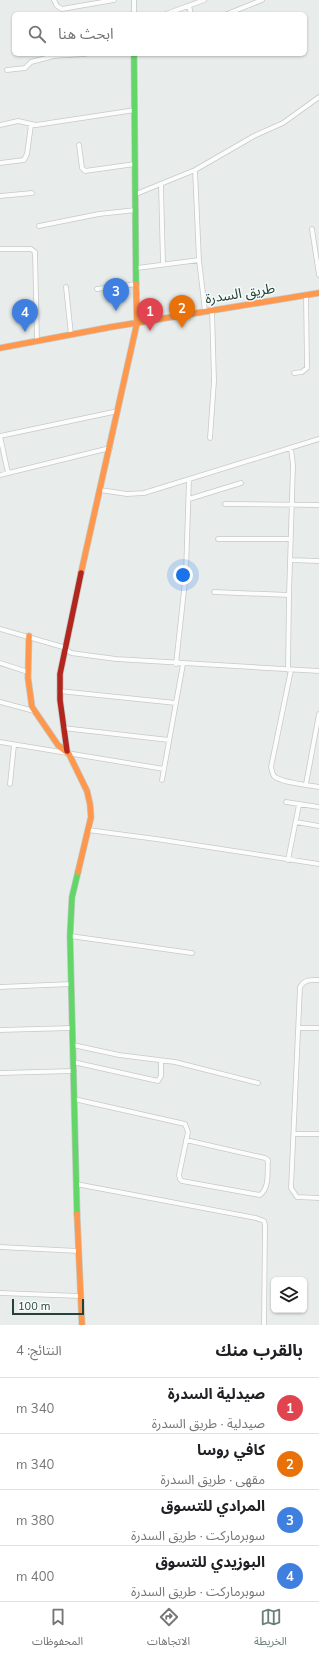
<!DOCTYPE html>
<html lang="ar">
<head>
<meta charset="utf-8">
<style>
	:root { --surface:#fff; --page:#f6f6f6; --text:#202124; --muted:#757577; --line:#e0e0e0; --accent:#697e78 }
	body { margin:0; font-family:Mulish,"Noto Sans Arabic",sans-serif; background:var(--page); color:var(--text); direction:rtl }
	.controls { position:absolute; right:12px; bottom:12px; display:grid; overflow:hidden; border-radius:6px; box-shadow:0 1px 3px #0004 }
	.controls button { width:36px; height:36px; display:grid; place-items:center; padding:0; border:0; border-bottom:1px solid var(--line); background:var(--surface); color:var(--text); font:20px sans-serif }
	.scale { position:absolute; left:12px; bottom:10px; width:72px; box-sizing:border-box; padding-left:4px; border:2px solid #24423a; border-top:0; font-size:11px; line-height:14px; white-space:nowrap; color:#24423a; -webkit-text-stroke:3px #f7fbf9; paint-order:stroke }
	.you { position:absolute; left:183px; top:575px; width:14px; height:14px; margin:-10px; border:3px solid #fff; border-radius:50%; background:#1a73e8; box-shadow:0 0 0 6px #1a73e833 }
	.badge { display:grid; place-items:center; width:26px; height:26px; border-radius:50%; background:var(--accent); color:#fff; font-size:13px; font-weight:700 }
	.pin { position:absolute; translate:-50% -33px; filter:drop-shadow(0 1px 2px #0008) }
	.pin::after { content:''; position:absolute; top:21px; width:14px; height:12px; background:inherit; clip-path:polygon(0 0,100% 0,50% 100%) }
	.list { margin:0; padding:0; list-style:none }
	h2 { display:flex; justify-content:space-between; align-items:center; height:52px; margin:0; padding:0 16px; font-size:17px }
	h2 small { font-size:13px; font-weight:400; color:var(--muted) }
	.list li { display:grid; grid-template-columns:26px 1fr auto; gap:12px; align-items:center; box-sizing:border-box; height:56px; padding:0 16px; border-top:1px solid var(--line) }
	.list b { display:block; font-size:15px; white-space:nowrap }
	.list p { margin:0; font-size:13px; white-space:nowrap; color:var(--muted) }
	.list em { font-size:13px; font-style:normal; color:var(--muted) }
	.icon { flex:none; width:22px; height:22px; fill:none; stroke:currentColor; stroke-width:2; stroke-linecap:round; stroke-linejoin:round }
	.map { position:relative; flex:none; width:319px; height:1325px; overflow:hidden; direction:ltr }
	.search { position:absolute; background:var(--surface); box-shadow:0 1px 3px #0004; left:12px; right:12px; top:12px; height:44px; display:flex; align-items:center; gap:10px; box-sizing:border-box; padding:0 14px; border-radius:6px; color:var(--muted); font-size:15px }
	.sheet { height:276px; background:var(--surface) }
	nav { display:flex; justify-content:space-around; align-items:center; box-sizing:border-box; height:56px; border-top:1px solid var(--line); background:var(--surface); font-size:11px; color:var(--muted) }
	nav a { display:grid; justify-items:center; gap:2px }
	nav .on { color:var(--accent) }
	.map>svg:first-child { display:block }
	.lines { fill:none; stroke-linecap:round; stroke-linejoin:round }
	.street-casing { stroke:#c5cac8; stroke-width:5.5 }
	.fast-casing { stroke:#c3cbc8; stroke-width:7 }
	.slow-casing { stroke:#c3cbc8; stroke-width:7 }
	.jam-casing { stroke:#c3cbc8; stroke-width:7 }
	.street { stroke:#fcfcfc; stroke-width:4 }
	.fast { stroke:#63d668; stroke-width:5.5 }
	.slow { stroke:#ff974d; stroke-width:5.5 }
	.jam { stroke:#b3261e; stroke-width:5.5 }
	.labels { text-anchor:middle; stroke-width:3; stroke-linejoin:round; paint-order:stroke }
	.street-label { font-size:14px; fill:#24423a; stroke:#f7fbf9 }
</style>
</head>
<body>
<div class="map">
<svg width="319" height="1325" viewBox="0 0 319 1325">
	<rect width="100%" height="100%" fill="#e8edeb"/>
	<g class="lines">
		<defs>
			<path id="street" d="M54,0l3,6 5,3 52,-9
				M134,0v14
				M189,6l2,8
				M166,14l38,-14
				M227,14l35,-14
				M7,70l18,-2 6,-6 23,-6 31,-2
				M0,125l18,-4 18,4 99,-15
				M79,145l3,23 3,3 50,-7
				M0,163l24,-3 3,-6 4,-29
				M195,170l4,90 6,51
				M161,185l2,79
				M136,194l59,-24 59,-34 29,-13 36,-26
				M0,196l32,-3
				M39,226l60,-12 37,-4
				M312,229l7,46
				M0,249h31l4,3 2,89
				M137,268l62,-8
				M66,287l5,48
				M97,289l40,-5
				M294,373l8,-1 5,-4 -1,-73
				M0,436l118,-25
				M0,436l8,37
				M210,438l4,-57 -2,-71
				M0,475l110,-27
				M100,490l27,4 17,-1 175,-54
				M189,499l52,-16
				M225,504l94,1
				M218,539h72
				M290,560l29,1
				M214,592l75,3
				M0,629l63,18 8,6 45,6 203,12
				M0,663l28,9
				M176,664l10,-92 3,-93
				M288,670l1,-75 4,-130 -2,-17
				M291,670l-20,97c1,3 1,7 3,9 7,7 35,9 45,11
				M59,691l117,12
				M0,702l34,9
				M63,728l106,12
				M0,742l164,27
				M162,780l21,-116
				M10,784l4,-39
				M306,784l13,-70
				M286,802l33,5
				M296,822l23,4
				M88,830l68,9 163,25
				M288,860l11,-55
				M70,936l122,17
				M319,980c-9,0 -14,-1 -19,7l-9,201 6,9 22,1
				M0,987l71,-3
				M298,1028h21
				M0,1030l72,-2
				M73,1045l46,10 56,7 83,21
				M73,1062l85,19 3,-5v-15
				M0,1073l74,-2
				M74,1099l111,25 3,8 -9,43 1,4 2,2 72,13 6,1c10,-8 7,-23 8,-35l-3,-2 -79,-18
				M294,1134h25
				M76,1184l180,34 8,3 1,4 -1,100
				M0,1247l78,4
				M0,1293l80,3"/>
			<path id="fast" d="M134,54l2,230
				M77,1214l-7,-278 2,-39 6,-25"/>
			<path id="slow" d="M0,348l111,-21 208,-34
				M81,573l56,-250 -1,-39
				M29,636l-1,42 4,29 26,38 11,9 18,37 3,13 1,13 -13,55
				M77,1214l5,111"/>
			<path id="jam" d="M67,751l-7,-51v-26l21,-101"/>
		</defs>
		<use href="#street" class="street-casing"/>
		<use href="#fast" class="fast-casing"/>
		<use href="#slow" class="slow-casing"/>
		<use href="#jam" class="jam-casing"/>
		<use href="#street" class="street"/>
		<use href="#fast" class="fast"/>
		<use href="#slow" class="slow"/>
		<use href="#jam" class="jam"/>
	</g>
	<g class="labels">
		<g class="street-label">
			<text transform="translate(240 293) rotate(-9)" y="5">طريق السدرة</text>
		</g>
	</g>
</svg>
<div class="controls">
<button><svg class="icon" aria-label="layers" viewBox="0 0 24 24"><path d="M12 4l9 5-9 5-9-5zM3 14l9 5 9-5"/></svg></button>
</div>
<div class="scale">100 m</div>
<div class="you"></div>
<div class="pin badge" style="left:150px;top:331px;background:#e0444e">1</div>
<div class="pin badge" style="left:182px;top:328px;background:#e8710a">2</div>
<div class="pin badge" style="left:116px;top:311px;background:#3f7fe0">3</div>
<div class="pin badge" style="left:25px;top:332px;background:#3f7fe0">4</div>
<div class="search"><svg class="icon" aria-label="search" viewBox="0 0 24 24"><circle cx="10" cy="10" r="6"/><path d="M15 15l6 6"/></svg>ابحث هنا</div>
</div>
<section class="sheet">
<h2>بالقرب منك<small>النتائج: 4</small></h2>
<ul class="list">
<li><span class="badge" style="background:#e0444e">1</span><div><b>صيدلية السدرة</b><p>صيدلية · طريق السدرة</p></div><em>340 m</em></li>
<li><span class="badge" style="background:#e8710a">2</span><div><b>كافي روسا</b><p>مقهى · طريق السدرة</p></div><em>340 m</em></li>
<li><span class="badge" style="background:#3f7fe0">3</span><div><b>المرادي للتسوق</b><p>سوبرماركت · طريق السدرة</p></div><em>380 m</em></li>
<li><span class="badge" style="background:#3f7fe0">4</span><div><b>البوزيدي للتسوق</b><p>سوبرماركت · طريق السدرة</p></div><em>400 m</em></li>
</ul>
</section>
<nav>
<a class="on"><svg class="icon" aria-label="map" viewBox="0 0 24 24"><path d="M3 6l6-2 6 2 6-2v14l-6 2-6-2-6 2zM9 4v14M15 6v14"/></svg>الخريطة</a>
<a><svg class="icon" aria-label="directions" viewBox="0 0 24 24"><path d="M12 3l9 9-9 9-9-9zM9 14v-3h6M13 9l2 2-2 2"/></svg>الاتجاهات</a>
<a><svg class="icon" aria-label="saved" viewBox="0 0 24 24"><path d="M7 4h10v16l-5-4-5 4z"/></svg>المحفوظات</a>
</nav>
</body>
</html>
